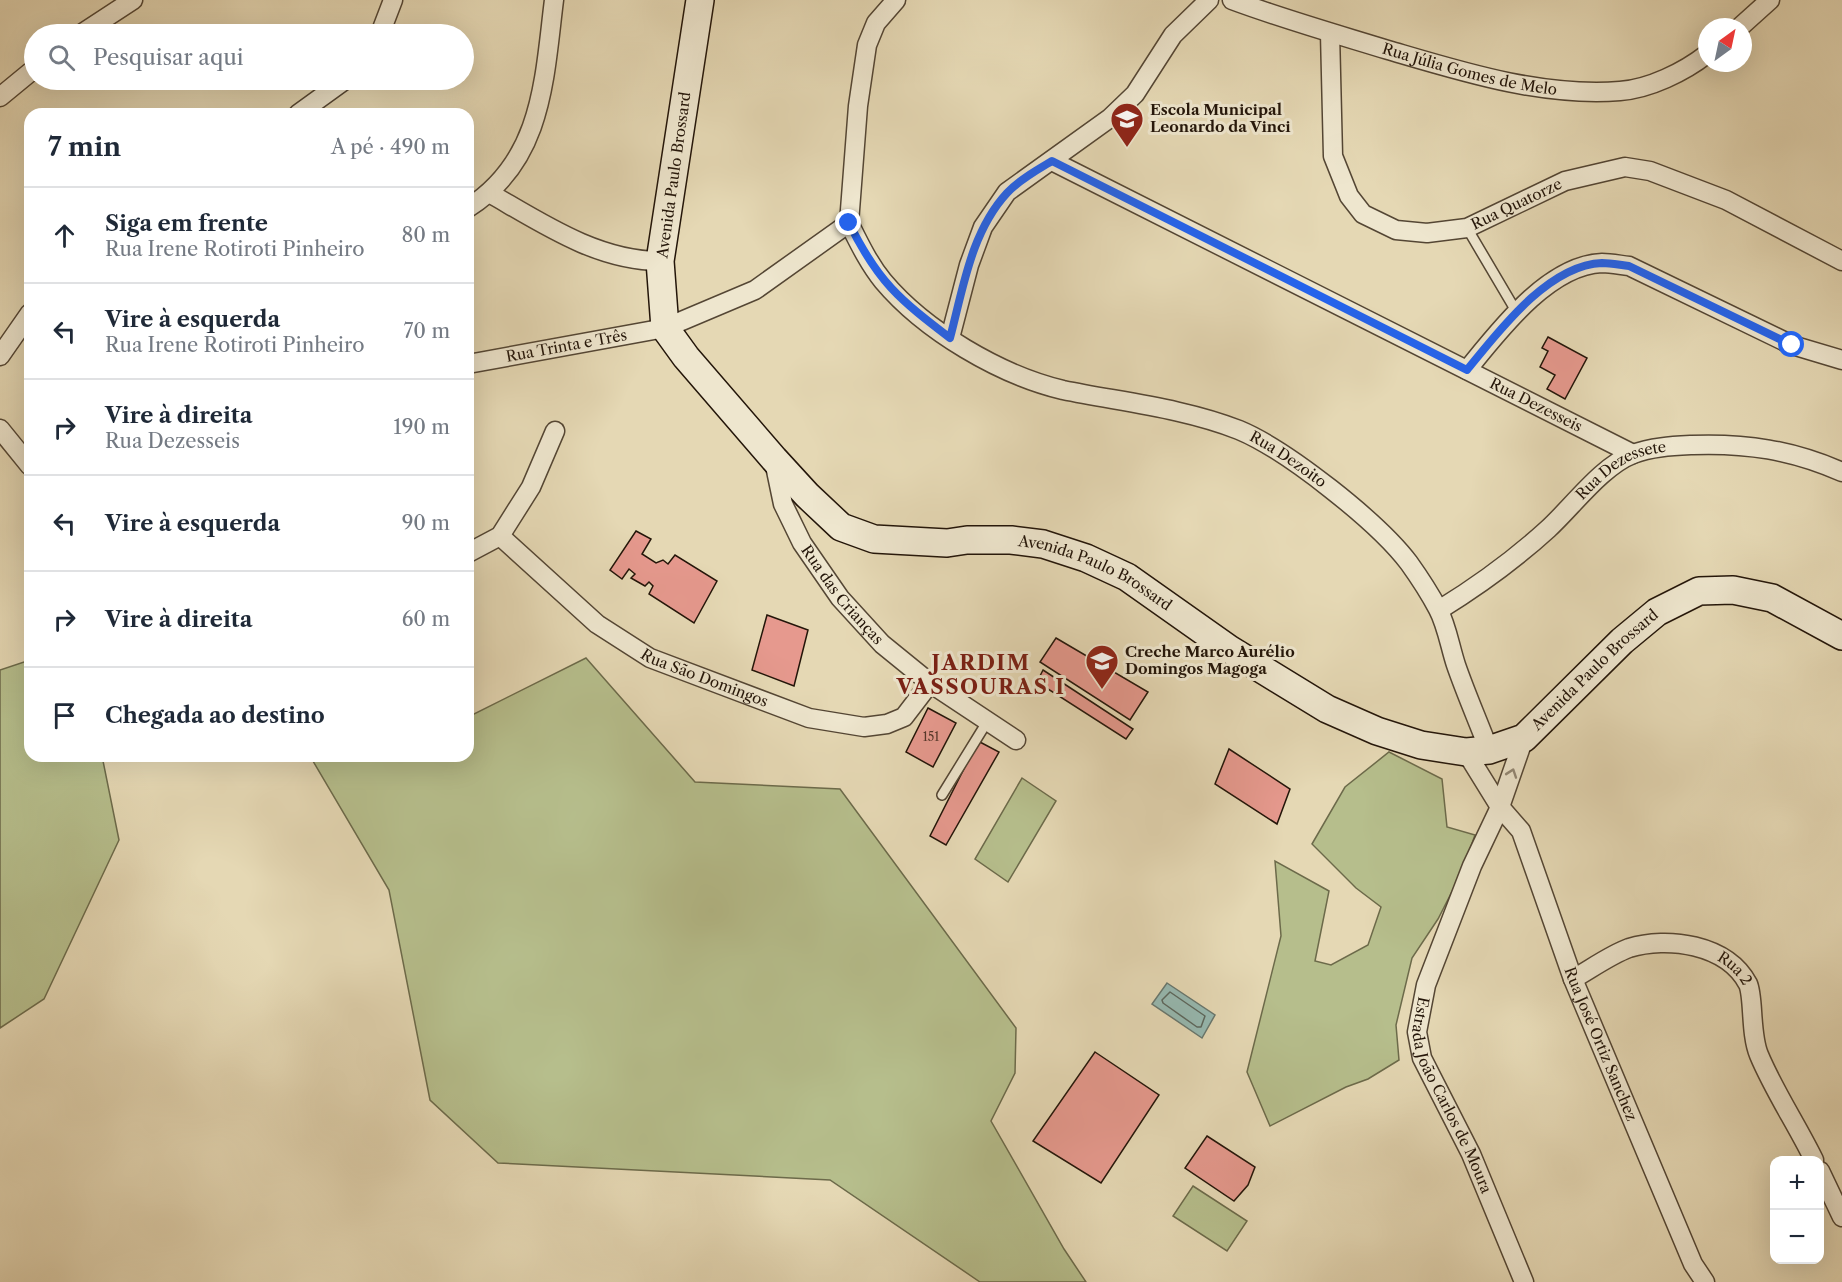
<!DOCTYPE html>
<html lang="pt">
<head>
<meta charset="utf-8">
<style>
	:root { --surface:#fff; --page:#f6f6f7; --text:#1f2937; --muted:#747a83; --line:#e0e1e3 }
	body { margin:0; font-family:"Libre Caslon Text",serif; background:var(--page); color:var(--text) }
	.controls { position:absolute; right:18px; bottom:18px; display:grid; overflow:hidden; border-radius:12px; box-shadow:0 6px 24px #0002 }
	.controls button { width:54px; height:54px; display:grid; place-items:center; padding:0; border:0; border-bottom:2px solid var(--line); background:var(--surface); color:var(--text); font:30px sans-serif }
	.compass { position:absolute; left:1698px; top:18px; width:54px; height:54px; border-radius:50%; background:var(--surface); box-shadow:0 6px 24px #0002; rotate:33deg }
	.stop { position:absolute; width:18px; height:18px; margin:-14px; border:4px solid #2563eb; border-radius:50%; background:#fff }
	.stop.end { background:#2563eb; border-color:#fff; box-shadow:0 2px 6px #0008 }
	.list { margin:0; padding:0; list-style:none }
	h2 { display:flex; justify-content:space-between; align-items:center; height:78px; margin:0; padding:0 24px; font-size:26px }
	h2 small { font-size:20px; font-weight:400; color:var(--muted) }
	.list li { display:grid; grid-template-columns:39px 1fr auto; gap:18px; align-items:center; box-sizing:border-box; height:96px; padding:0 24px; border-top:2px solid var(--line) }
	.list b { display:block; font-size:22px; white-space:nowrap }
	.list p { margin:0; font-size:20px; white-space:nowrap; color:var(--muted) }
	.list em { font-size:20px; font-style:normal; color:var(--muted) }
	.icon { flex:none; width:33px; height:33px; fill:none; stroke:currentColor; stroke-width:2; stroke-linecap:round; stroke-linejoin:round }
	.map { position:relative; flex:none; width:1842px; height:1282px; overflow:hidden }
	.search { position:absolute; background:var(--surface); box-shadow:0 6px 24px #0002; left:24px; top:24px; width:450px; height:66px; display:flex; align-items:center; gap:15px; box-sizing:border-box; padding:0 21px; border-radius:33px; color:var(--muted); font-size:22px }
	.panel { position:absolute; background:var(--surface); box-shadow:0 6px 24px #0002; left:24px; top:108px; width:450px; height:654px; border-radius:18px }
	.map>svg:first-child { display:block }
	.green { fill:#b6be8c; stroke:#6c6a4a; stroke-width:1.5 }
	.water { fill:#96b9b1; stroke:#68776e; stroke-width:1.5 }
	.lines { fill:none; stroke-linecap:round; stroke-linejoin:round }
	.shore { stroke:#5c675d; stroke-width:1.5 }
	.building { fill:#e6998e; stroke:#231509; stroke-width:1.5 }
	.service-casing { stroke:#544634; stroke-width:12 }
	.minor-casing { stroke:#544634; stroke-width:21 }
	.secondary-casing { stroke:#231509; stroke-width:30 }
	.service { stroke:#eee6ce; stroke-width:9 }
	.minor { stroke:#eee6ce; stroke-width:18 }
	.secondary { stroke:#eee6ce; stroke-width:27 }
	.oneway { stroke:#938875 }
	.route { stroke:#2563eb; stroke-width:8 }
	.labels { text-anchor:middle; stroke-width:6; stroke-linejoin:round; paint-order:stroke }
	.number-label { font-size:12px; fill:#54362a }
	.street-label { font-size:15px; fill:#231509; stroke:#eee6ce }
	.poi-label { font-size:15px; font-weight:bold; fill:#231509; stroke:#eee6ce; text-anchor:start }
	.district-label { font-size:21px; font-weight:bold; letter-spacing:1.5px; fill:#7a1f14; stroke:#eee6ce }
</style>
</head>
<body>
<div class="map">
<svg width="1842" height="1282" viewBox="0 0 1842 1282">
	<rect width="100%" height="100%" fill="#e5d8b4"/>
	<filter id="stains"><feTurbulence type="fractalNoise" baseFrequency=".00333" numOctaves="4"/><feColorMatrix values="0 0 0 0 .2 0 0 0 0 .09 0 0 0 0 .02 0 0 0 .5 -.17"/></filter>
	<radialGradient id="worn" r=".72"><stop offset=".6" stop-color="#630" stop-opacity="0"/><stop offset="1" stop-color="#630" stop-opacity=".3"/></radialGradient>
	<path class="green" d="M586,658l109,124 145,7 176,239 -1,45 -24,48 73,128 22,33h-106l-150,-102 -332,-17 -68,-63 -41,-210 -79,-134h158v-39z
		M30,660v96h72l17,84 -75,159 -44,29v-358z
		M1389,752l53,27 5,48 28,8 -14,39 -23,45 -26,39 -16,67 3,35 -31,19 -22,8 -76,39 -23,-54 34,-136 -6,-75 54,30 -14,70 16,4 37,-20 13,-38 -25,-19 -44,-44 33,-57z
		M1022,778l34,23 -48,81 -33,-23z
		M1193,1186l54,35 -20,30 -54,-35z"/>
	<path class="water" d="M1167,983l48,32 -13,23 -50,-34z"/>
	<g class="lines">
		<path class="shore" d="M1170,992l35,24 -4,11h-4l-34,-24 -1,-3z"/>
	</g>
	<path class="building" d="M1548,337l39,21 -22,41 -18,-10 8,-14 -15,-8 8,-16 -6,-3z
		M636,531l15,8 -9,15 14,9 7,-3 5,4 7,-9 42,26 -23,42 -45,-29 4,-8 -4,-4 -4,4 -14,-8 4,-4 -6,-5 -7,10 -12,-9z
		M767,615l41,15 -14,56 -42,-16z
		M1056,638l92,54 -18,28 -90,-58z
		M1043,670l90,59 -7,10 -89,-57z
		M928,708l28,15 -23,44 -27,-15z
		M978,741l21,11 -53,93 -16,-9z
		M1229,749l61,40 -13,35 -62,-40z
		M1095,1052l64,43 -58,88 -68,-42z
		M1207,1136l48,31 -7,18 -14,16 -49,-33z"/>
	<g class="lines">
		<defs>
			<path id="service" d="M1467,228l49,83
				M942,795l45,-73"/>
			<g id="minor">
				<path id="s1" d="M1232,0c51,19 104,34 156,50 75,22 153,47 232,41 29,-2 64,-19 87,-37"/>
				<path d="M1740,27l30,-27"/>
				<path id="s2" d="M1330,33l3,123 16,40 14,18 33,16 31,3 40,-5 98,-47 60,-14 25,4 76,29 116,61"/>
				<path d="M81,34l52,-34"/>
				<path d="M380,34l13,-34"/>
				<path d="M0,97l34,-28"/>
				<path d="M298,114l47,-34"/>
				<path id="s3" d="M1052,161l581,293"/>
				<path d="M491,194c52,30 107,67 169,67"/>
				<path d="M468,208c75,-48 76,-128 86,-208"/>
				<path id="s4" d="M849,223c10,20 20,41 34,58 42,50 117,94 180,109 58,12 120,18 176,40 48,20 139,92 170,133 10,14 21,31 29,46 9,17 12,38 18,56 10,29 22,56 33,85"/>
				<path d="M849,223l9,-117 9,-61 9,-22 20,-23"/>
				<path d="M950,338l19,-73 14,-38 24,-35 103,-74 25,-24 38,-59 36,-35"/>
				<path d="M0,356l30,-43"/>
				<path id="s5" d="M468,364l197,-36 90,-38 94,-67"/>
				<path d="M1467,370c31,-38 81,-105 135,-107 9,0 18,2 27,3l163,79 50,15"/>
				<path d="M0,429l30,37"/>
				<path id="s6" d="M774,461l9,43 19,39 38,55 42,46 48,39 86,57"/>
				<path id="s7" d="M500,536l97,88 53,34 159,60 55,9 23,-3 17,-7 26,-34"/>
				<path d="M468,553l32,-17 31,-49 24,-56"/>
				<path id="s8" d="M1439,610c39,-24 75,-50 109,-81 25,-23 54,-63 85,-75 18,-7 40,-8 59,-9 54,-2 100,5 150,27"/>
				<path id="s9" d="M1524,738l-24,69 -28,59 -46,119 -9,47 5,26 49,96 53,128"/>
				<path id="s10" d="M1466,752l34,55 21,24 52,148 120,285 12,18"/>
				<path id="s11" d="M1573,979c18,-10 37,-24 56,-31 38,-12 98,-4 119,36 6,13 2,50 11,71 15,36 38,70 55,105"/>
				<path d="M1820,1171l22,46"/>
			</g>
			<g id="secondary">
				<path id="s12" d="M700,0l-40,261 5,67 21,29 88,102 33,36 34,32 33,12 73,4 20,-3h44l32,4 43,14 41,19 102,72 98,60 50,22 44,14 45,7 23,-2 35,-12 98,-97 35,-29 42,-21 34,-1 39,8 70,38"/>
			</g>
		</defs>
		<use href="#service" class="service-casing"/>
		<use href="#minor" class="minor-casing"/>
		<use href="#secondary" class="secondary-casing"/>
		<use href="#service" class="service"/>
		<use href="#minor" class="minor"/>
		<use href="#secondary" class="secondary"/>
	</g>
	<defs><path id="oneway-chevron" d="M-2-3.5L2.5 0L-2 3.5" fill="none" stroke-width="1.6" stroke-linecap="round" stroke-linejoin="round" transform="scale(1.5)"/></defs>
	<use class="oneway" href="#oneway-chevron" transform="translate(1512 773) rotate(-71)"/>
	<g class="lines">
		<path class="route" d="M849,223c29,59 50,76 101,115 13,-49 21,-106 57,-145 12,-13 30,-23 45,-32l415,209c31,-38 81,-105 135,-107 9,0 18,2 27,3l163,79"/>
	</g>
	<defs>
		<symbol id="school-pin" viewBox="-11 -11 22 30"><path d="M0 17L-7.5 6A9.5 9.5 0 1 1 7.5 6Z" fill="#8f2418" stroke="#eee6ce"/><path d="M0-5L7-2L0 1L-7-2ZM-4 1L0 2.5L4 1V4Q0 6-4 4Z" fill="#fff"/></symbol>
	</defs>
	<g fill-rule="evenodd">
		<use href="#school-pin" x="1108" y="100" width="38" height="52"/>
		<use href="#school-pin" x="1083" y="642" width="38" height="52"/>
	</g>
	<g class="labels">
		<g class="number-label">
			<text x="931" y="741">151</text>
		</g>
		<g class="street-label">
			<text dy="5" stroke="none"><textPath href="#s1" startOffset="248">Rua Júlia Gomes de Melo</textPath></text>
			<text transform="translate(674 175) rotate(-82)" y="5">Avenida Paulo Brossard</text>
			<text dy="5" stroke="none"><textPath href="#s2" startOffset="352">Rua Quatorze</textPath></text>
			<text dy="5" stroke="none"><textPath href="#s5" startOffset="100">Rua Trinta e Três</textPath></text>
			<text dy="5" stroke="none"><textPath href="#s3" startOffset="542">Rua Dezesseis</textPath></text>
			<text dy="5" stroke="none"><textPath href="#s4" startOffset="519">Rua Dezoito</textPath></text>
			<text dy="5" stroke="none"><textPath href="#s8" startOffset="232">Rua Dezessete</textPath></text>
			<text dy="5" stroke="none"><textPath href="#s12" startOffset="861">Avenida Paulo Brossard</textPath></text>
			<text dy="5" stroke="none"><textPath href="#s6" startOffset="153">Rua das Crianças</textPath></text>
			<text dy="5" stroke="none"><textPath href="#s12" startOffset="1437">Avenida Paulo Brossard</textPath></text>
			<text dy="5" stroke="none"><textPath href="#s7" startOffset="252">Rua São Domingos</textPath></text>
			<text dy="5" stroke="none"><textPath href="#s11" startOffset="177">Rua 2</textPath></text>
			<text dy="5" stroke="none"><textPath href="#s10" startOffset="324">Rua José Ortiz Sanchez</textPath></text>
			<text dy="5" stroke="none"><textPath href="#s9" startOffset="384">Estrada João Carlos de Moura</textPath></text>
		</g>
		<g class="poi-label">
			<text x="1150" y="115">Escola Municipal<tspan x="1150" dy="17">Leonardo da Vinci</tspan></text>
			<text x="1125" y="657">Creche Marco Aurélio<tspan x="1125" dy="17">Domingos Magoga</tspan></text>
		</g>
		<g class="district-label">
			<text x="981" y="670">JARDIM<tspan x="981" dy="24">VASSOURAS I</tspan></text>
		</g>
	</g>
	<rect width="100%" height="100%" filter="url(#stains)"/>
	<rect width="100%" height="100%" fill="url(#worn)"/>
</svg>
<div class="controls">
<button>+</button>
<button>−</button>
</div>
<svg class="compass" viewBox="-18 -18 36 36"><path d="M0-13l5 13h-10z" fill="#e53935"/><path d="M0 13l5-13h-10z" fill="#747a83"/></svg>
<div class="stop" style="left:1792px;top:345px"></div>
<div class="stop end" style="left:849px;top:223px"></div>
<div class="search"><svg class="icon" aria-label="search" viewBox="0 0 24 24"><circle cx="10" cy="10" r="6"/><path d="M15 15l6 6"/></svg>Pesquisar aqui</div>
<section class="panel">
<h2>7 min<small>A pé · 490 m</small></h2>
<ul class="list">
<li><svg class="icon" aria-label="ahead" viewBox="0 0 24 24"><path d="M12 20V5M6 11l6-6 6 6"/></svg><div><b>Siga em frente</b><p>Rua Irene Rotiroti Pinheiro</p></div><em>80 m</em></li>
<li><svg class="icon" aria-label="left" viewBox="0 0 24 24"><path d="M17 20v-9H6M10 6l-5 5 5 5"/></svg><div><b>Vire à esquerda</b><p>Rua Irene Rotiroti Pinheiro</p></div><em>70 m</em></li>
<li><svg class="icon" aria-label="right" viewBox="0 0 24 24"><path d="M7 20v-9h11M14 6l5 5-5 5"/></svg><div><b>Vire à direita</b><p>Rua Dezesseis</p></div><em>190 m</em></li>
<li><svg class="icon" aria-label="left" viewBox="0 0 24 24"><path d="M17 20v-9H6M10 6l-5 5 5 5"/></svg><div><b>Vire à esquerda</b></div><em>90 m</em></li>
<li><svg class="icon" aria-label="right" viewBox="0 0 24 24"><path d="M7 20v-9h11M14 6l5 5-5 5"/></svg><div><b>Vire à direita</b></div><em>60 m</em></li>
<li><svg class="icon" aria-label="arrive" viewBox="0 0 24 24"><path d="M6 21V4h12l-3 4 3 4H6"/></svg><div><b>Chegada ao destino</b></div></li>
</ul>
</section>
</div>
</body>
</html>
